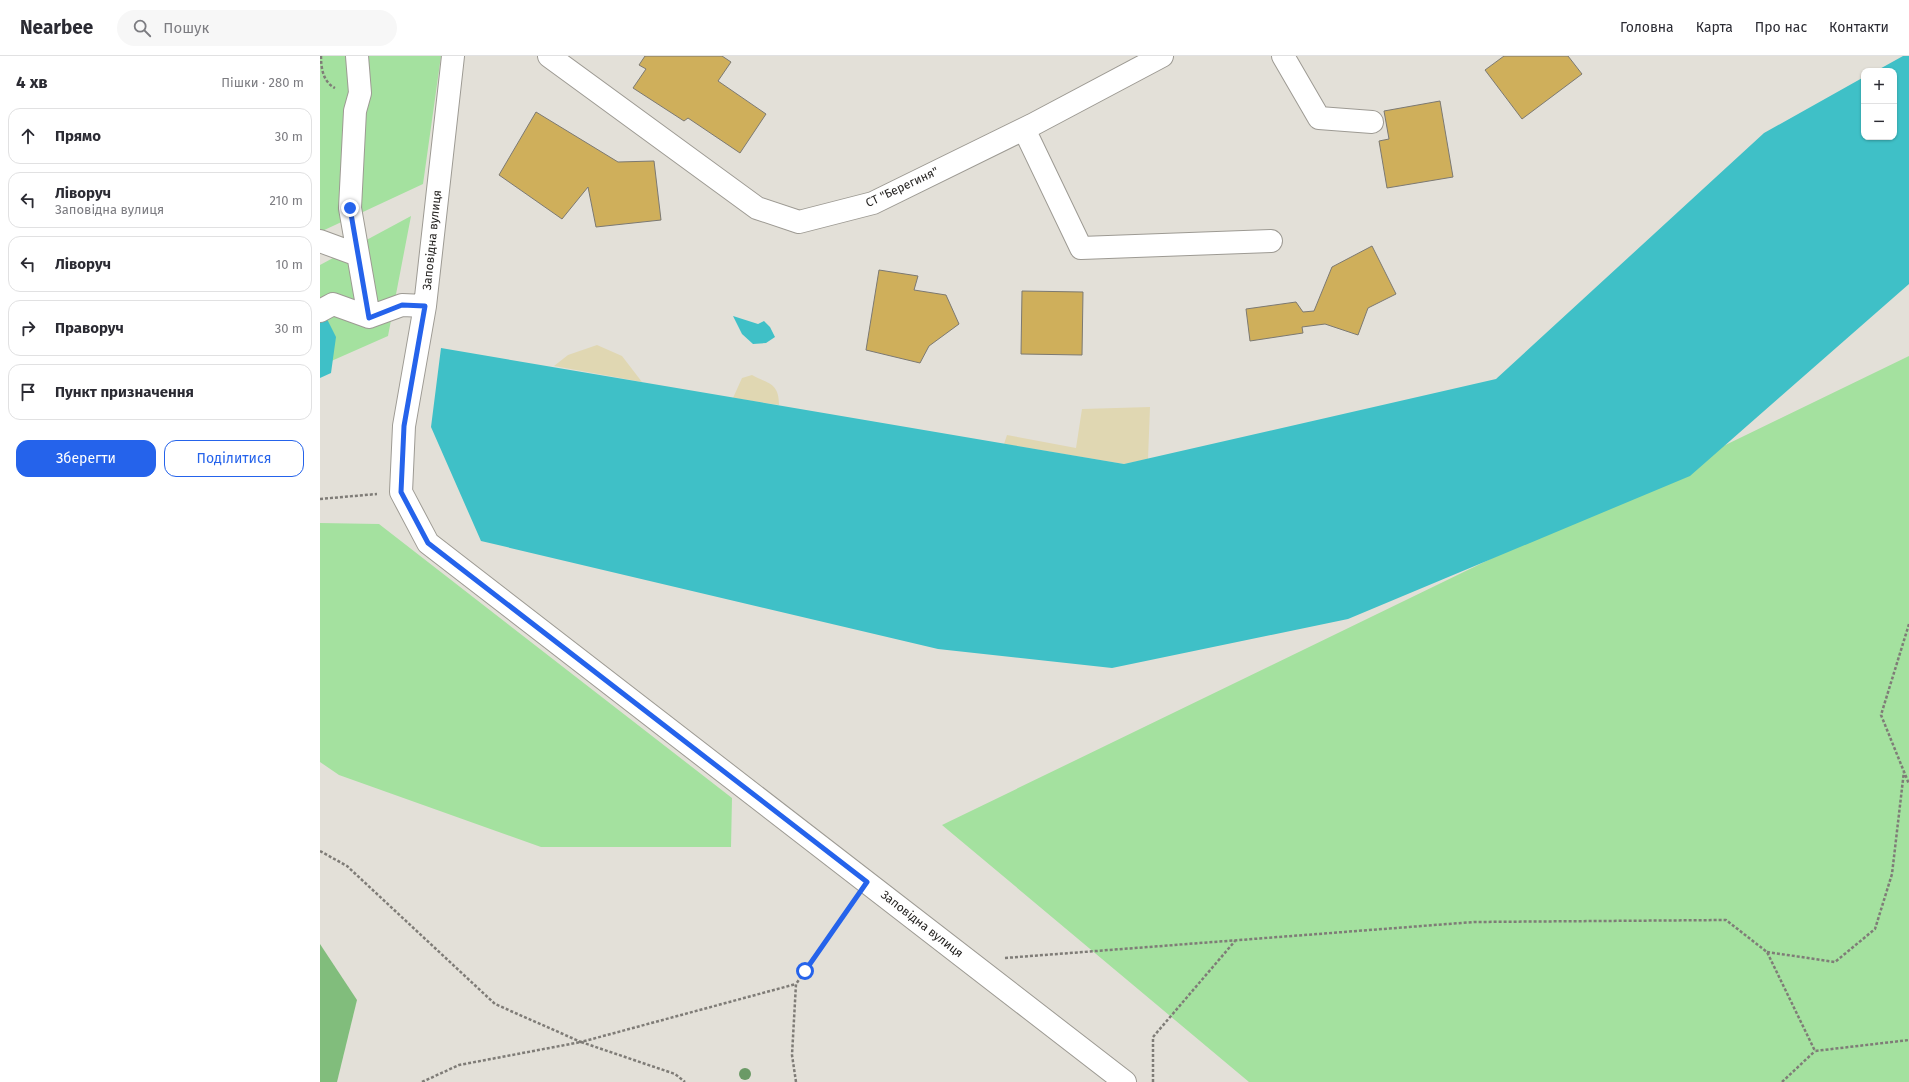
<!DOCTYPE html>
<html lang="uk">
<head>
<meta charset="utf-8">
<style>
	:root { --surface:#fff; --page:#f7f7f7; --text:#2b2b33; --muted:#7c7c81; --line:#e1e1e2; --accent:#2563eb }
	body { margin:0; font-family:"Fira Sans",sans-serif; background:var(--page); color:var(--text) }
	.controls { position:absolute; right:12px; top:12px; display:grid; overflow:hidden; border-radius:8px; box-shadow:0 1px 3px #0004 }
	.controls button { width:36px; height:36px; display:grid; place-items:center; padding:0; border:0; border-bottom:1px solid var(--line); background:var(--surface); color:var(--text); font:20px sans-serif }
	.stop { position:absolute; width:12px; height:12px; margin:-9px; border:3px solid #2563eb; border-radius:50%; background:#fff }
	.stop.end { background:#2563eb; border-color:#fff; box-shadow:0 1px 4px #0008 }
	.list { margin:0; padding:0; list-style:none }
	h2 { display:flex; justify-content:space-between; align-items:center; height:52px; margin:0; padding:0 16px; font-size:17px }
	h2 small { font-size:13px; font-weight:400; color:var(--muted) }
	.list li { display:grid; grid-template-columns:26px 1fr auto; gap:12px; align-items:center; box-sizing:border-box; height:56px; margin:0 8px 8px; padding:0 8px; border:1px solid var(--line); border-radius:12px }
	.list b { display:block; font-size:15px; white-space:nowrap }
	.list p { margin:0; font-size:13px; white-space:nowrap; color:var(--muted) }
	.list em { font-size:13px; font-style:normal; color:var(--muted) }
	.actions { display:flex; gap:8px; padding:12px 16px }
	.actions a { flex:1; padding:9px 0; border:1px solid var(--accent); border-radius:12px; text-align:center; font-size:14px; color:var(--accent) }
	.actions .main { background:var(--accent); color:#fff }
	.icon { flex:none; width:22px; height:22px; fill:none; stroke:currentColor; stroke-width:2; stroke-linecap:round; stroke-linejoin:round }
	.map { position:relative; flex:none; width:1589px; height:1026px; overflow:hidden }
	header { display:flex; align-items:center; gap:24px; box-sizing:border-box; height:56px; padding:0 20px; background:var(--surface); border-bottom:1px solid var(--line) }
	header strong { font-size:19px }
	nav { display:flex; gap:22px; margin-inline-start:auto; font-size:14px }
	.search { width:280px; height:36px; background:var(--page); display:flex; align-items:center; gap:10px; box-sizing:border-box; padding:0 14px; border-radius:22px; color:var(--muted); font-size:15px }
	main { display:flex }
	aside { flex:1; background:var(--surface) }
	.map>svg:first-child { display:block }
	.green { fill:#a4e19f }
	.forest { fill:#81bd7c }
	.sand { fill:#e0d7b2 }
	.water { fill:#3fc0c7 }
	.building { fill:#cfaf5b; stroke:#7c7972 }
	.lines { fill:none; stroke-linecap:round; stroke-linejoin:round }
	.minor-casing { stroke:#9d9a93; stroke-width:24 }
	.path { stroke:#7f7c77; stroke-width:2.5; stroke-dasharray:3 2; stroke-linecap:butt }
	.minor { stroke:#fff; stroke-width:22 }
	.tree { fill:#6b9a66 }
	.route { stroke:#2563eb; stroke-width:5 }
	.labels { text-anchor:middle; stroke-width:3.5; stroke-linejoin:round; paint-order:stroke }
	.street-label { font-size:12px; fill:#211f1d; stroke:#fff }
</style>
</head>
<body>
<header>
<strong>Nearbee</strong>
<div class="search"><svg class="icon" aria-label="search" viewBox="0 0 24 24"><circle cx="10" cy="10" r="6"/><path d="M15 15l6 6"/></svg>Пошук</div>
<nav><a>Головна</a><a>Карта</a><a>Про нас</a><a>Контакти</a></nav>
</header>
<main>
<aside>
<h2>4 хв<small>Пішки · 280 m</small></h2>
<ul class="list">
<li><svg class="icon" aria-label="ahead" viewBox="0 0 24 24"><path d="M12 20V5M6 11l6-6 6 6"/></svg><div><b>Прямо</b></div><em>30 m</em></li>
<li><svg class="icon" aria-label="left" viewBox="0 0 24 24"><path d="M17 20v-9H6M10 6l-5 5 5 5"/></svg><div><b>Ліворуч</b><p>Заповідна вулиця</p></div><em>210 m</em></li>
<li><svg class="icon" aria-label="left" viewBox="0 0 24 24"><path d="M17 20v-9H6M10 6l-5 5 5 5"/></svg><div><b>Ліворуч</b></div><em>10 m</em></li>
<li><svg class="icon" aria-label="right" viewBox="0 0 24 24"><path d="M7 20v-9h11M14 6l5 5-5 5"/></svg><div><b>Праворуч</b></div><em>30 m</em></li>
<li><svg class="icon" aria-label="arrive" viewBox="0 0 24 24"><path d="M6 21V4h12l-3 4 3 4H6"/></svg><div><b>Пункт призначення</b></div></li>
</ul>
<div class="actions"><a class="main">Зберегти</a><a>Поділитися</a></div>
</aside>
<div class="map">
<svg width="1589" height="1026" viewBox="0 0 1589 1026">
	<rect width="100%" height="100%" fill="#e3e0d8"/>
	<path class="green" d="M0,0h121l-18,128 -103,48z
		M91,160l-23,120 -68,30v-101z
		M1589,300v726h-660l-307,-257z
		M0,467l59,1 353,274 -1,49h-190l-202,-72 -19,-13z"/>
	<path class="forest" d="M0,888l37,56 -20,82h-17z"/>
	<path class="sand" d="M277,289l25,11 20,26 -88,-16 14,-11z
		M432,319c17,9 27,8 27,30l-46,-7 9,-20z
		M830,351l-2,52 -24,5 -120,-20 3,-9 69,13 6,-39z"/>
	<path class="water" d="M1583,0h6v228l-219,192 -342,143 -236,49 -174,-19 -457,-108 -50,-114 10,-79 683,116 372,-85 268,-246 100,-56v60h30v-66h-18z
		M0,249l16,32 -5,36 -11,5z
		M413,260l25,8 6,-3 6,6 5,10 -9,6 -13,1 -11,-10z"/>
	<path class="building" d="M325,0h77l9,6 -13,19 48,33 -26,39 -52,-35 -4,3 -51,-33 13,-19 -7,-4z
		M1184,0h64l14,18 -60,45 -37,-49z
		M1120,45l13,76 -66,11 -8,-47 10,-2 -5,-28z
		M216,56l82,50 36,-1 7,59 -65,7 -8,-40 -26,32 -63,-44z
		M1052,190l24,48 -28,14 -10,27 -33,-11 -23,3 1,6 -53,8 -4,-32 50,-7 7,10 11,-1 18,-44z
		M559,214l39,6 -4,14 32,5 13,29 -30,22 -9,17 -54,-13z
		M702,235l61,1 -1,63 -61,-1z"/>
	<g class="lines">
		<defs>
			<path id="minor" d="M37,0l3,37 -5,18 -5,97 19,109
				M133,0l-28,250 -21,120 -3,66 27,51 697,539
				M229,0l208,152 42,14 74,-19 159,-78 130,-69
				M963,0l36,62 53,4
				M704,73l57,119 190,-7
				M0,185l38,14
				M0,255l13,-7 36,13 33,-12 23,1"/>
		</defs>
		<use href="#minor" class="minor-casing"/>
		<path class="path" d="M1,0c0,12 2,26 14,32
			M0,443l57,-5
			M1589,568l-28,91 28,69
			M0,795l27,15 148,138 86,38 215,-58
			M1447,896l68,10 40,-33 17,-55 12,-103
			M685,902l469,-36 252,-2 41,32 48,99 94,-11
			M102,1026l37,-17 122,-23 94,32 10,8
			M476,1026l-4,-27 4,-71 57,-82
			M833,1026v-45l82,-96
			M1462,1026l33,-31"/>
		<use href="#minor" class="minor"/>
	</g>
	<circle class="tree" cx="425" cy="1018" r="6"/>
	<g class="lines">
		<path class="route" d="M30,152l19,110 33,-13 23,1 -21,120 -3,66 27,51 439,339 -62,89"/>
	</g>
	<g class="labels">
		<g class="street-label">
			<text transform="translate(582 131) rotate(-25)" y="4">СТ "Берегиня"</text>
			<text transform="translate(112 184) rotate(-84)" y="4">Заповідна вулиця</text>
			<text transform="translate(602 868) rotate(38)" y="4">Заповідна вулиця</text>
		</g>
	</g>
</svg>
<div class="controls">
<button>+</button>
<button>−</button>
</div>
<div class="stop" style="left:485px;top:915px"></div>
<div class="stop end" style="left:30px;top:152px"></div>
</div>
</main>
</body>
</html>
